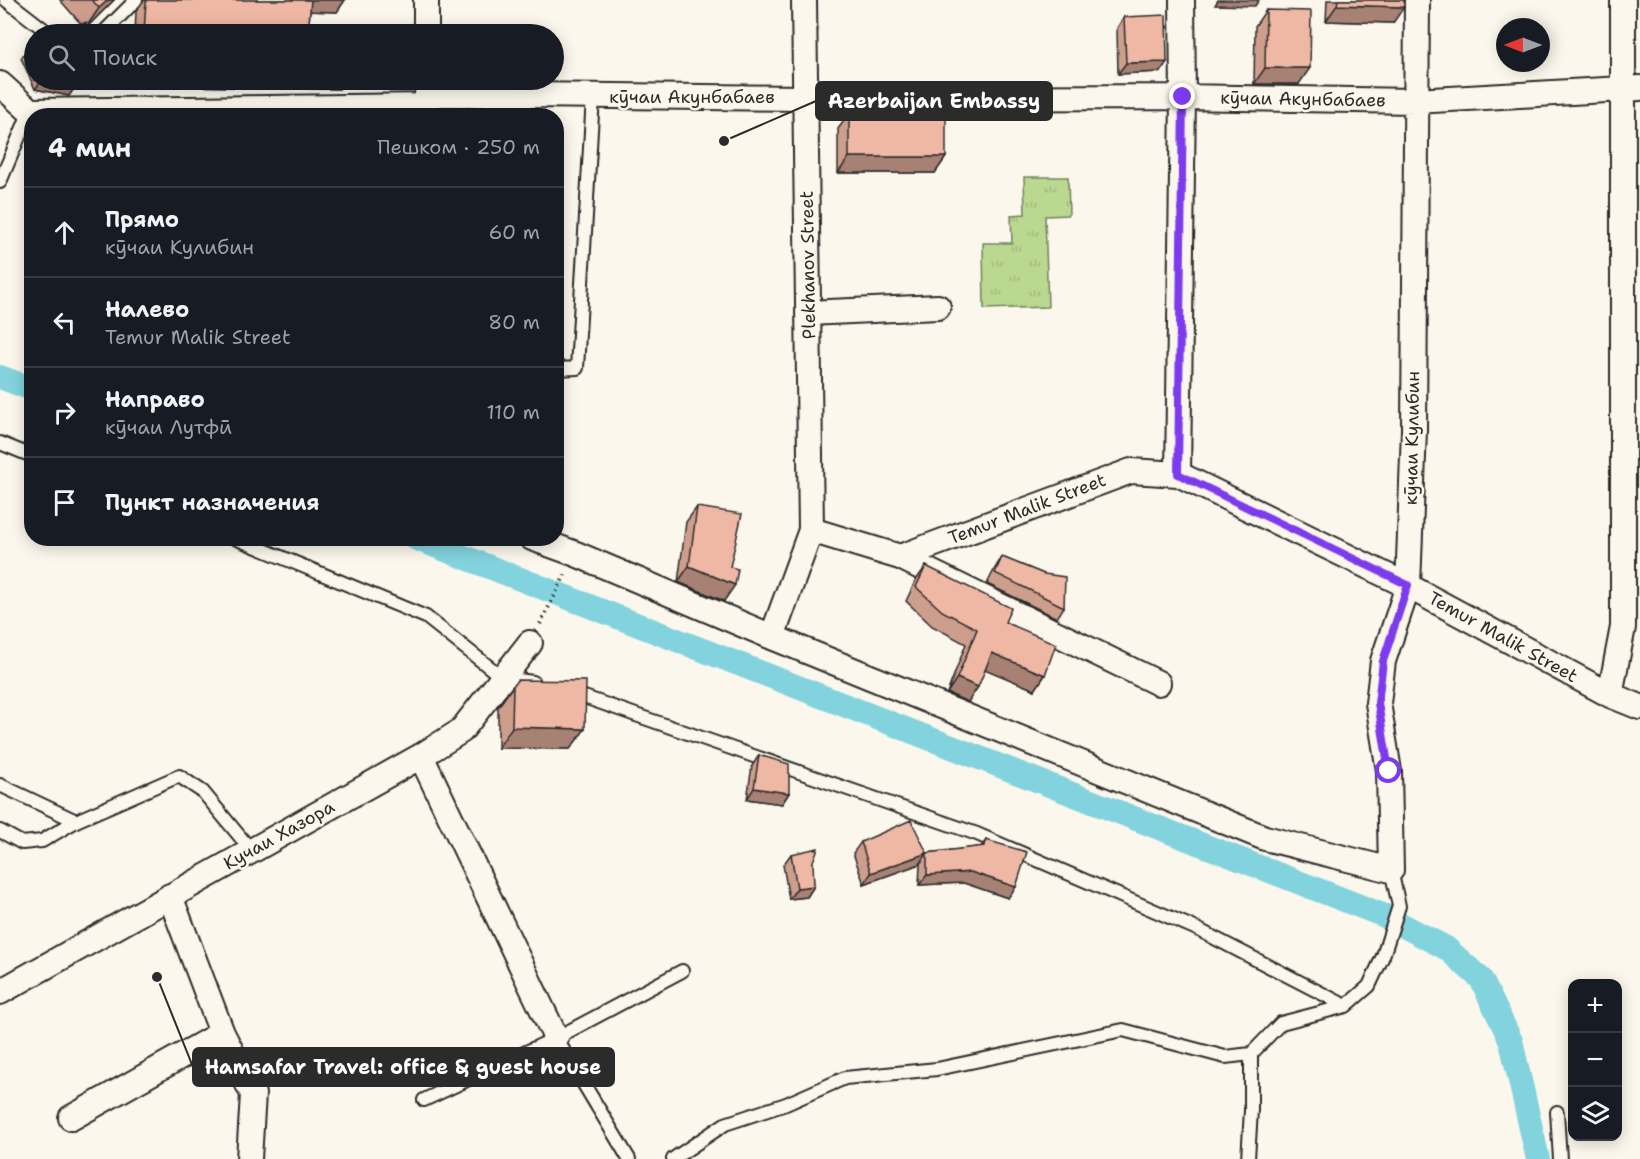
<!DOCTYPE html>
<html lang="ru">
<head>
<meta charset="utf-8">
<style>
	:root { --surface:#171b24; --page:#242831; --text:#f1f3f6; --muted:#9ea1a6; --line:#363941 }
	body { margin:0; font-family:"Shantell Sans",sans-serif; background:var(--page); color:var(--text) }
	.controls { position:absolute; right:18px; bottom:18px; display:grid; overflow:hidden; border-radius:12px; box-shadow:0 3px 15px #0003 }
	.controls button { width:54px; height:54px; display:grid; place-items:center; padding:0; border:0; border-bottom:2px solid var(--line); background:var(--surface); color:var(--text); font:30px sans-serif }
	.compass { position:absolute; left:1496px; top:18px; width:54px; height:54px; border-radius:50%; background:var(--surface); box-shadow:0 3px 15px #0003; rotate:270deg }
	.stop { position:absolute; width:18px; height:18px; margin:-14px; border:4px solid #7c3aed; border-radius:50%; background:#fff }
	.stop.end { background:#7c3aed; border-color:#fff; box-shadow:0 2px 6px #0008 }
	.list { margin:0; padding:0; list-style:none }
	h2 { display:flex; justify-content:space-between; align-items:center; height:78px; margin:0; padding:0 24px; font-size:26px }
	h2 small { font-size:20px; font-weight:400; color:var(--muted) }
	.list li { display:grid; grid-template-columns:39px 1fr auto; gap:18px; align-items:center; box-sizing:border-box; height:90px; padding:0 24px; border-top:2px solid var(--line) }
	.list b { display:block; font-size:22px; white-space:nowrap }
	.list p { margin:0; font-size:20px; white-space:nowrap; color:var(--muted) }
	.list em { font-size:20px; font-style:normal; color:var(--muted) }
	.icon { flex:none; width:33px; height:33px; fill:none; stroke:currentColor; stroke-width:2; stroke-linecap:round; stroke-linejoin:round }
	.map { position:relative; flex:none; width:1640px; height:1159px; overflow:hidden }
	.search { position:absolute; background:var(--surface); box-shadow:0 3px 15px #0003; left:24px; top:24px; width:540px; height:66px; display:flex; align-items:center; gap:15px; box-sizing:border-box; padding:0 21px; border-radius:33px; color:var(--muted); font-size:22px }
	.panel { position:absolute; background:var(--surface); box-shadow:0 3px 15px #0003; left:24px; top:108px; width:540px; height:438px; border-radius:24px }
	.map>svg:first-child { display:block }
	.grass { fill:url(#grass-tufts); stroke:#72825e; stroke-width:1.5 }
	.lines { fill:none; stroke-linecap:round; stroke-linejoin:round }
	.canal { stroke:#82d3dd; stroke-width:24 }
	.service-casing { stroke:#2b2b2b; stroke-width:16 }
	.minor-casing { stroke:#2b2b2b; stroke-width:28 }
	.path { stroke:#2b2b2b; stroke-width:4; stroke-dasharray:1.5 4.5; stroke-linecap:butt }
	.service { stroke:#fbf7ec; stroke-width:12 }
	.minor { stroke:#fbf7ec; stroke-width:24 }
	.wall { fill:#ce9e8d; stroke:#2b2b2b; stroke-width:1.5 }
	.shaded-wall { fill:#a78173; stroke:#2b2b2b; stroke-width:1.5 }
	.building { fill:#efb8a4; stroke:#2b2b2b; stroke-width:1.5 }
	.route { stroke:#7c3aed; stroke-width:8 }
	.labels { text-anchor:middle; stroke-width:5; stroke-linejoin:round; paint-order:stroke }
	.street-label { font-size:18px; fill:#2b2b2b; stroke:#fbf7ec }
	.leader { fill:none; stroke:#2b2b2b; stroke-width:2 }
	.callout-dot { fill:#2b2b2b; stroke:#fbf7ec; stroke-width:2 }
	.callout { fill:#2b2b2b; stroke:#2b2b2b; stroke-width:2 }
	.callout-label { font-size:20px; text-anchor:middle; font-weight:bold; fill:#fff }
</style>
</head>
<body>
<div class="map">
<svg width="1640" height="1159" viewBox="0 0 1640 1159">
	<defs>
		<pattern id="grass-tufts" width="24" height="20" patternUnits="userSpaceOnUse" patternTransform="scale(1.5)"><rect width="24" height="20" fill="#bad890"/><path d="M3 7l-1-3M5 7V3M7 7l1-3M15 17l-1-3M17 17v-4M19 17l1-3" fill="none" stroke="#a0ba7c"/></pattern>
	</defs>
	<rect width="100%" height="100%" fill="#fbf7ec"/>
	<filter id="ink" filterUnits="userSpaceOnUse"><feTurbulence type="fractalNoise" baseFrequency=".0167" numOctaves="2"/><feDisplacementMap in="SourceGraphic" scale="12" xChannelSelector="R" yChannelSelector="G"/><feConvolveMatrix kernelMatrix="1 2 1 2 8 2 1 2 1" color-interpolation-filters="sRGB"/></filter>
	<g filter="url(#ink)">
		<path class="grass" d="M1024,177h44l1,38 -24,1 3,91 -64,2 -1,-66h29l-1,-28 14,-1z"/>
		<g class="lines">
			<path class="canal" d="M0,377l32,12
				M415,538l970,378 61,32 35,31 30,62 27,118"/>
			<defs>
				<path id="service" d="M6,0l44,34
					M102,34l34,-34
					M0,182l30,-71
					M556,369l21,-1 16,-271
					M0,443l32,13
					M235,538l191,79 77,61 30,4
					M570,692l407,142 220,95 149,77
					M0,785l76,36 103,-45 24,16 48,58
					M0,831l22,12 20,-2 34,-20
					M556,1038l126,-67
					M424,1100l132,-62 73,121
					M1557,1112l3,47
					M673,1159l52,-35 61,-20 59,-26 92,-9 186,-39 102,27 26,-3 30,-31 65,-17 23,-20 14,-30 16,-50 -8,-36
					M1248,1159l3,-49v-56"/>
				<path id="minor" d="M426,0v34
					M0,84l30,27 398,-5
					M427,94l378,4 378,-1 232,4 225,-13
					M808,313l130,-6
					M1178,474l5,-377 -1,-97
					M811,530l89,27 258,126
					M532,538l44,16 196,83 493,201 126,32 -2,-99 -11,-68 5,-42 25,-75 6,-156 3,-430
					M900,557l231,-86 47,3 230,112 202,109 30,12
					M772,637l39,-107 -7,-530
					M1610,695l13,-68v-627
					M421,756l135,282
					M170,896l52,137 31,61 -4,65
					M0,992l421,-236 40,-25 69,-88
					M71,1118l151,-85"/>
			</defs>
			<use href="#service" class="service-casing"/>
			<use href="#minor" class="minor-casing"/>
			<path class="path" d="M540,624l25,-49"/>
			<use href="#service" class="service"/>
			<use href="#minor" class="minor"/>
		</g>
		<path class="wall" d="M60,0h54l-29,29 -2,-2 -5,7 3,-10z
			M144,0h201l-8,12 -27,-1 -2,23h-173l1,-23z
			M1327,0h77l-11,23 -67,-2z
			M1266,10l33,74h-45l1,-58z
			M1124,17l36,55 -42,2 -1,-46z
			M34,43v37h311l-6,9 -262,-5 -8,12 -34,-7 -14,-31 9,-13z
			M849,114l97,43 -11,16h-97v-44z
			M697,507l33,60 -6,34 -46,-19 8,-60z
			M1002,557l42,17 20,33 -7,11 -70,-34 8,-16z
			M926,566l79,56 40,53 -10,15 -49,-21 -18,33 -21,-9 19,-49 -34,-18 -26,-25 10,-21z
			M513,686l72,43 -15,20 -72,-1v-41z
			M759,755l30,38 -7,11 -35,-5 5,-33z
			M986,840l22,58 -44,-15 -45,2 1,-21 -56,20 -11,-31 8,-11 66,11 54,-6z
			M791,854l21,10 2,22 -7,11 -18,2 -6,-34z"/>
		<path class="shaded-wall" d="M108,0h6l-29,29 14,-21z
			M309,0h36l-8,12 -36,-1z
			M1218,0h41l-4,6 -40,-1z
			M1337,5l67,2 -11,16 -67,-2z
			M87,22l-9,12h-3z
			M1167,62l-7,10 -42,2 8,-11z
			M1265,68h45l-11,16h-45z
			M42,80h303l-6,9 -262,-5 -8,12 -34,-7z
			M849,157h97l-11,16h-97z
			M689,566l46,19 -11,16 -46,-19z
			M992,653l53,22 -10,15 -53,-22z
			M957,678l21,9 -10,15 -21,-9z
			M512,727l73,2 -15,20 -72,-1z
			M754,788l35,5 -7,11 -35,-5z
			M927,853l-7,11 -56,20 7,-11z
			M971,872l45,15 -8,11 -44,-15 -45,2 8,-10z
			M814,886l-7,11 -18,2 8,-11z"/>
		<path class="building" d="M92,0h16l-9,8z
			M146,0h165l-3,34h-164z
			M1338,0h66v7l-67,-2z
			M1266,10l45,1 -1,57h-45z
			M1166,15l1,47 -41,1 -2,-46z
			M87,22l-12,12h-19z
			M34,43v10l-4,-8z
			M66,80h13l-1,2z
			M849,114h97v43h-97z
			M697,507l45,7 -12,53 8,2 -3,16 -46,-19z
			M1002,557l42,17 21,3 -1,30 -69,-34z
			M926,566l85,42 -6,14 51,22 -11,31 -53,-22 -14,34 -21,-9 20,-49 -35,-18 -26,-24z
			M517,680l69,1 -1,48 -73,-2 1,-41z
			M759,755l30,9v29l-35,-5z
			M911,820l16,33 -56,20 -10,-31z
			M986,840l41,12 -11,35 -45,-15 -44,3v-22l57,-7z
			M818,848l-6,16 1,-1 1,23 -17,2 -6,-34z"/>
	</g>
	<g class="lines" filter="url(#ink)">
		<path class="route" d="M1183,97l-5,377 230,111 -25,76 -5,42 11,68"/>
	</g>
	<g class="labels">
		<g class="street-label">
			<text x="692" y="103">кӯчаи Акунбабаев</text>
			<text transform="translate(1303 99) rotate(1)" y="6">кӯчаи Акунбабаев</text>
			<text transform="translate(808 265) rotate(-91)" y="6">Plekhanov Street</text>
			<text transform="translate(1412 438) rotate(-89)" y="6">кӯчаи Кулибин</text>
			<text transform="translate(1027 509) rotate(-21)" y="6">Temur Malik Street</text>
			<text transform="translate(1503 637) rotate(29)" y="6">Temur Malik Street</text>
			<text transform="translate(279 835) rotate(-29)" y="6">Кучаи Хазора</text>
		</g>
	</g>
	<path class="leader" d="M724 141L816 101M157 977L193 1067"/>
	<g class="callout-dot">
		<circle cx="724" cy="141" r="6"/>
		<circle cx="157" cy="977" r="6"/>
	</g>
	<g class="callout">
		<rect x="816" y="82" width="236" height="38" rx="6"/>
		<rect x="193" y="1048" width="421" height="38" rx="6"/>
	</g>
	<g class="callout-label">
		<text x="934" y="108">Azerbaijan Embassy</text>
		<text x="403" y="1074">Hamsafar Travel: office &amp; guest house</text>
	</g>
</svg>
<div class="controls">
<button>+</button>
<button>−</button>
<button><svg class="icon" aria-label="layers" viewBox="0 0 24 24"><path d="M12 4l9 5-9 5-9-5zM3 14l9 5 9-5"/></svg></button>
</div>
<svg class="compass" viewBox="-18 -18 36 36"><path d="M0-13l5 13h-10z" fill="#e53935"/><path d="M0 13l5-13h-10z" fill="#9ea1a6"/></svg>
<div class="stop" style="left:1389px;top:771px"></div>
<div class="stop end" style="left:1183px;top:97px"></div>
<div class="search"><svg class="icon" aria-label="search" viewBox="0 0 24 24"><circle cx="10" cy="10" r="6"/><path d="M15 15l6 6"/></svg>Поиск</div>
<section class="panel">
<h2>4 мин<small>Пешком · 250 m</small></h2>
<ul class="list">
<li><svg class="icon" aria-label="ahead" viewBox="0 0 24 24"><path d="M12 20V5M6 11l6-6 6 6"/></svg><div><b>Прямо</b><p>кӯчаи Кулибин</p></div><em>60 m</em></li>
<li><svg class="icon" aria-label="left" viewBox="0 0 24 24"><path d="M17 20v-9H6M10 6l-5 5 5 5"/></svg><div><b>Налево</b><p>Temur Malik Street</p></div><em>80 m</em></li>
<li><svg class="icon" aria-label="right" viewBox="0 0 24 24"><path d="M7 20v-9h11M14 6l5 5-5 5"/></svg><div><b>Направо</b><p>кӯчаи Лутфӣ</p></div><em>110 m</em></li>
<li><svg class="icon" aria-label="arrive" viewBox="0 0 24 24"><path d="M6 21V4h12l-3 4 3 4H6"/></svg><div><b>Пункт назначения</b></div></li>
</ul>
</section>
</div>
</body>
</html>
